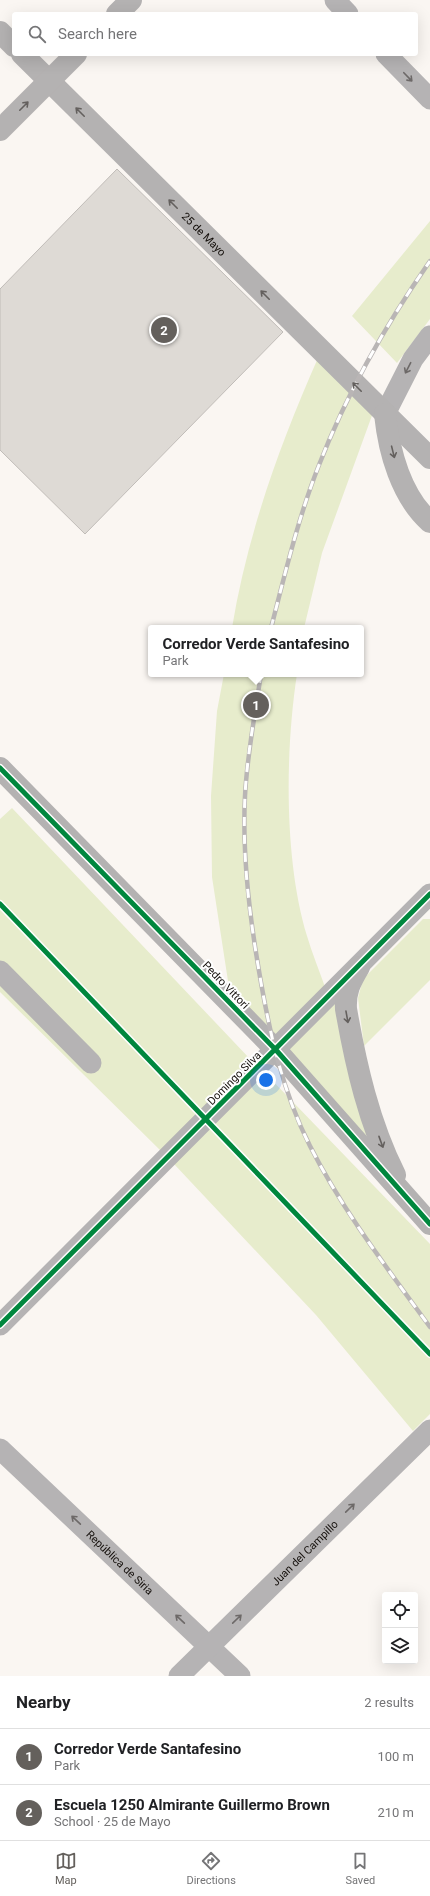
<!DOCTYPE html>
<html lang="en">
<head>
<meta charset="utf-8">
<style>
	:root { --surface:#fff; --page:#f6f6f6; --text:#202124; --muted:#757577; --line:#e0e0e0; --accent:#64605c }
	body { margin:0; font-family:Roboto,sans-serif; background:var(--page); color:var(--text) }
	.controls { position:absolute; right:12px; bottom:12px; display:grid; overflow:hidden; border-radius:4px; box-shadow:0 4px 16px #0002 }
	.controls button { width:36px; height:36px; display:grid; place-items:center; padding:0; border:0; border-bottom:1px solid var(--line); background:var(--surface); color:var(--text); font:20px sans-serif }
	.you { position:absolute; left:266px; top:1080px; width:14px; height:14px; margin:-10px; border:3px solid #fff; border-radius:50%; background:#1a73e8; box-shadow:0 0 0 6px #1a73e833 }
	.badge { display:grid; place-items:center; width:26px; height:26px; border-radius:50%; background:var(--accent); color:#fff; font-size:13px; font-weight:700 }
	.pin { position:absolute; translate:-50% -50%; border:2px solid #fff; box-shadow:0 1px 4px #0006 }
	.popup { position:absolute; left:148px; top:625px; width:216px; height:52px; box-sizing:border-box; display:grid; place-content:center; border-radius:4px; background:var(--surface); filter:drop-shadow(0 1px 3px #0005); font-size:13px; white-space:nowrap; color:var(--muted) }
	.popup b { font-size:15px; color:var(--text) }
	.popup::after { content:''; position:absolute; left:50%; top:100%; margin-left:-8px; border:8px solid transparent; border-top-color:var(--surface) }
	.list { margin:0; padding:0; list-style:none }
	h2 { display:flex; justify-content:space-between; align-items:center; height:52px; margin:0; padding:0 16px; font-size:17px }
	h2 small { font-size:13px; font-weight:400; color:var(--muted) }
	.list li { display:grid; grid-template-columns:26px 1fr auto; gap:12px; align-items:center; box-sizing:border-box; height:56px; padding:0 16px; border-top:1px solid var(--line) }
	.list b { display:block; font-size:15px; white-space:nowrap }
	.list p { margin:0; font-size:13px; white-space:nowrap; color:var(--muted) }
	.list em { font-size:13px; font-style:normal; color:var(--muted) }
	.icon { flex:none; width:22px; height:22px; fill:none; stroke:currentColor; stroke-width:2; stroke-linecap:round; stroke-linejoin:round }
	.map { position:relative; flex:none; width:430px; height:1676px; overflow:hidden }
	.search { position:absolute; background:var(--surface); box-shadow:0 4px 16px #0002; left:12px; right:12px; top:12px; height:44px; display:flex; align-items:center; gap:10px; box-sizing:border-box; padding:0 14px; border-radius:4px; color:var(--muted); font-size:15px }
	.sheet { height:164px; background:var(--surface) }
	nav { display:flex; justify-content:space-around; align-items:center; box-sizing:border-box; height:56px; border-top:1px solid var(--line); background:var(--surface); font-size:11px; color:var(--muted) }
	nav a { display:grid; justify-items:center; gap:2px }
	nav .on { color:var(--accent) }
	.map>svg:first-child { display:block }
	.green { fill:#e7eccc }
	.building { fill:#dedad5; stroke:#c0bcb8 }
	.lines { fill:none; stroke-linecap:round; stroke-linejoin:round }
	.street { stroke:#b5b3b4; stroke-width:21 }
	.secondary { stroke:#b4b2b2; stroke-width:22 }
	.rail-casing { stroke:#b9b5b5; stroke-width:4.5 }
	.rail { stroke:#fff; stroke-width:3; stroke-dasharray:9; stroke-linecap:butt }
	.cycleway-casing { stroke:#fff; stroke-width:8 }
	.cycleway { stroke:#00873e; stroke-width:5 }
	.oneway { stroke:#6d6968 }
	.oneway2 { stroke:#64605e }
	.labels { text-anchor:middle; stroke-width:4; stroke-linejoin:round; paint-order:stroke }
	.street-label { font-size:11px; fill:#140f0b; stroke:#fff }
</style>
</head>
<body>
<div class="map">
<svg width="430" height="1676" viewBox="0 0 430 1676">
	<rect width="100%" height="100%" fill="#faf6f2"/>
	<path class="green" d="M430,221v98l-33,44 -45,-47z
		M318,358l56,52 -52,143 -18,75h-72c15,-93 48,-184 86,-270z
		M224,674h73c-12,78 -13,187 10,262 5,17 12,34 18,51l-58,58 -35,-38 -20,-130 -1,-81 6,-85z
		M12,808l239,252 -90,91 -161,-159v-173z
		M423,919h7v61l-66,66 -6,-48 5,-19z
		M335,1001l40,155 -95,-100z
		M265,1073l165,171v170l-17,17 -97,-116 -142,-151z"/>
	<path class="building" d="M117,169l166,163 -198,202 -85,-84v-161z"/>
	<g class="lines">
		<g class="street">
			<path d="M335,0l13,14"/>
			<path d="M386,54l44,45"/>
			<path d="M385,414l28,-55 17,-23"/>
			<path d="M0,971l91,92"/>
			<path d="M0,1325l430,-431"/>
			<path id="s1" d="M0,1449l240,227"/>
			<path id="s2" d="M179,1676l251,-246"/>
		</g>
		<g class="secondary">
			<path d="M117,14l14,-14"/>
			<path d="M0,32l14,14"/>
			<path id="s3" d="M22,54l408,404"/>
			<path d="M0,130l76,-76"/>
			<path d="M385,414c4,38 16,82 45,108"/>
			<path d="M0,768l276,282 154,174"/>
			<path d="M359,967c-9,15 -14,25 -13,42 10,57 23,114 49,166"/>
		</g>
		<defs>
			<path id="rail" d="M271,628c14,-54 27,-110 48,-163 28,-72 67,-141 111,-204
				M261,674c-6,40 -14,81 -16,122 -3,58 4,117 14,175 10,59 23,120 51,175 33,65 77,122 120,181"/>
		</defs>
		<use href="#rail" class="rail-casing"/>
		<use href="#rail" class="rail"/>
		<defs>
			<path id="cycleway" d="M0,768l276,282 154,174
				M0,904l430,450
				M0,1325l430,-431"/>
		</defs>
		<use href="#cycleway" class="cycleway-casing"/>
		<use href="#cycleway" class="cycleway"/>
	</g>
	<defs><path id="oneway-shaft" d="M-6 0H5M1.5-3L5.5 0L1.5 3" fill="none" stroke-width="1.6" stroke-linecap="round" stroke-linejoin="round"/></defs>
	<g class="oneway">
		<use href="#oneway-shaft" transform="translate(408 77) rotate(46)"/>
		<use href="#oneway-shaft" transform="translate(408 368) rotate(117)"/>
		<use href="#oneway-shaft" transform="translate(350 1508) rotate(-44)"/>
		<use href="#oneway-shaft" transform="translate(76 1520) rotate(-137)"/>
		<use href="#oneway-shaft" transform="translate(180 1619) rotate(-137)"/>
		<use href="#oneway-shaft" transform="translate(237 1619) rotate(-44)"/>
	</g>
	<g class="oneway2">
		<use href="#oneway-shaft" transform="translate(24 106) rotate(-45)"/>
		<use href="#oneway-shaft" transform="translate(80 112) rotate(-135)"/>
		<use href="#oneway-shaft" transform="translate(173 204) rotate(-135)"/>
		<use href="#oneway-shaft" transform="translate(265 295) rotate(-135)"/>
		<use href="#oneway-shaft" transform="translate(357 387) rotate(-135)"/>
		<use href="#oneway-shaft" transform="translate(393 452) rotate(76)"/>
		<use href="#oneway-shaft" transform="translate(347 1017) rotate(80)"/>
		<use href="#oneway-shaft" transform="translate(381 1142) rotate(70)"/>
	</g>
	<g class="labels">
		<g class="street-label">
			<text dy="4" stroke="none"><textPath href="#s3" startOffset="256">25 de Mayo</textPath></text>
			<text transform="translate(226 985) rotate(46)" y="4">Pedro Vittori</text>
			<text transform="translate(234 1078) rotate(-45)" y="4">Domingo Silva</text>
			<text dy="4" stroke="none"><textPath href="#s2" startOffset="176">Juan del Campillo</textPath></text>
			<text dy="4" stroke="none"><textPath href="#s1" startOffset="165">República de Siria</textPath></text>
		</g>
	</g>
</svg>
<div class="controls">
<button><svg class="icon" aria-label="locate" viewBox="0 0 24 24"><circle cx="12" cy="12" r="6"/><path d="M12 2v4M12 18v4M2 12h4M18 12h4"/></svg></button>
<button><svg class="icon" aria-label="layers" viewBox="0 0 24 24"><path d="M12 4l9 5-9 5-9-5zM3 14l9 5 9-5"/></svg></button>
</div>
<div class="you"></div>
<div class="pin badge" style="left:256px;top:705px">1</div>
<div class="popup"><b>Corredor Verde Santafesino</b>Park</div>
<div class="pin badge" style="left:164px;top:330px">2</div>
<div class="search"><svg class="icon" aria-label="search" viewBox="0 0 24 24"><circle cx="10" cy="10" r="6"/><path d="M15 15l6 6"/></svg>Search here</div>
</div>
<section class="sheet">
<h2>Nearby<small>2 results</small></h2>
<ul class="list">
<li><span class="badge">1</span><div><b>Corredor Verde Santafesino</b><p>Park</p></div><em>100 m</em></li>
<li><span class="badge">2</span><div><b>Escuela 1250 Almirante Guillermo Brown</b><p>School · 25 de Mayo</p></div><em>210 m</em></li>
</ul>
</section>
<nav>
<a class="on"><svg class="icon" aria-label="map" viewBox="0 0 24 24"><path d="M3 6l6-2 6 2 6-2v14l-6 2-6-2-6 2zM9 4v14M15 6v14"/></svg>Map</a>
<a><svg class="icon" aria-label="directions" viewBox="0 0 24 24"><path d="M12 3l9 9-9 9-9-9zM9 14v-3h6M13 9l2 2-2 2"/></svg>Directions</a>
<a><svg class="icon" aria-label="saved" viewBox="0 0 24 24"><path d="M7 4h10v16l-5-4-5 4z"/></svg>Saved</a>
</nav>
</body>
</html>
